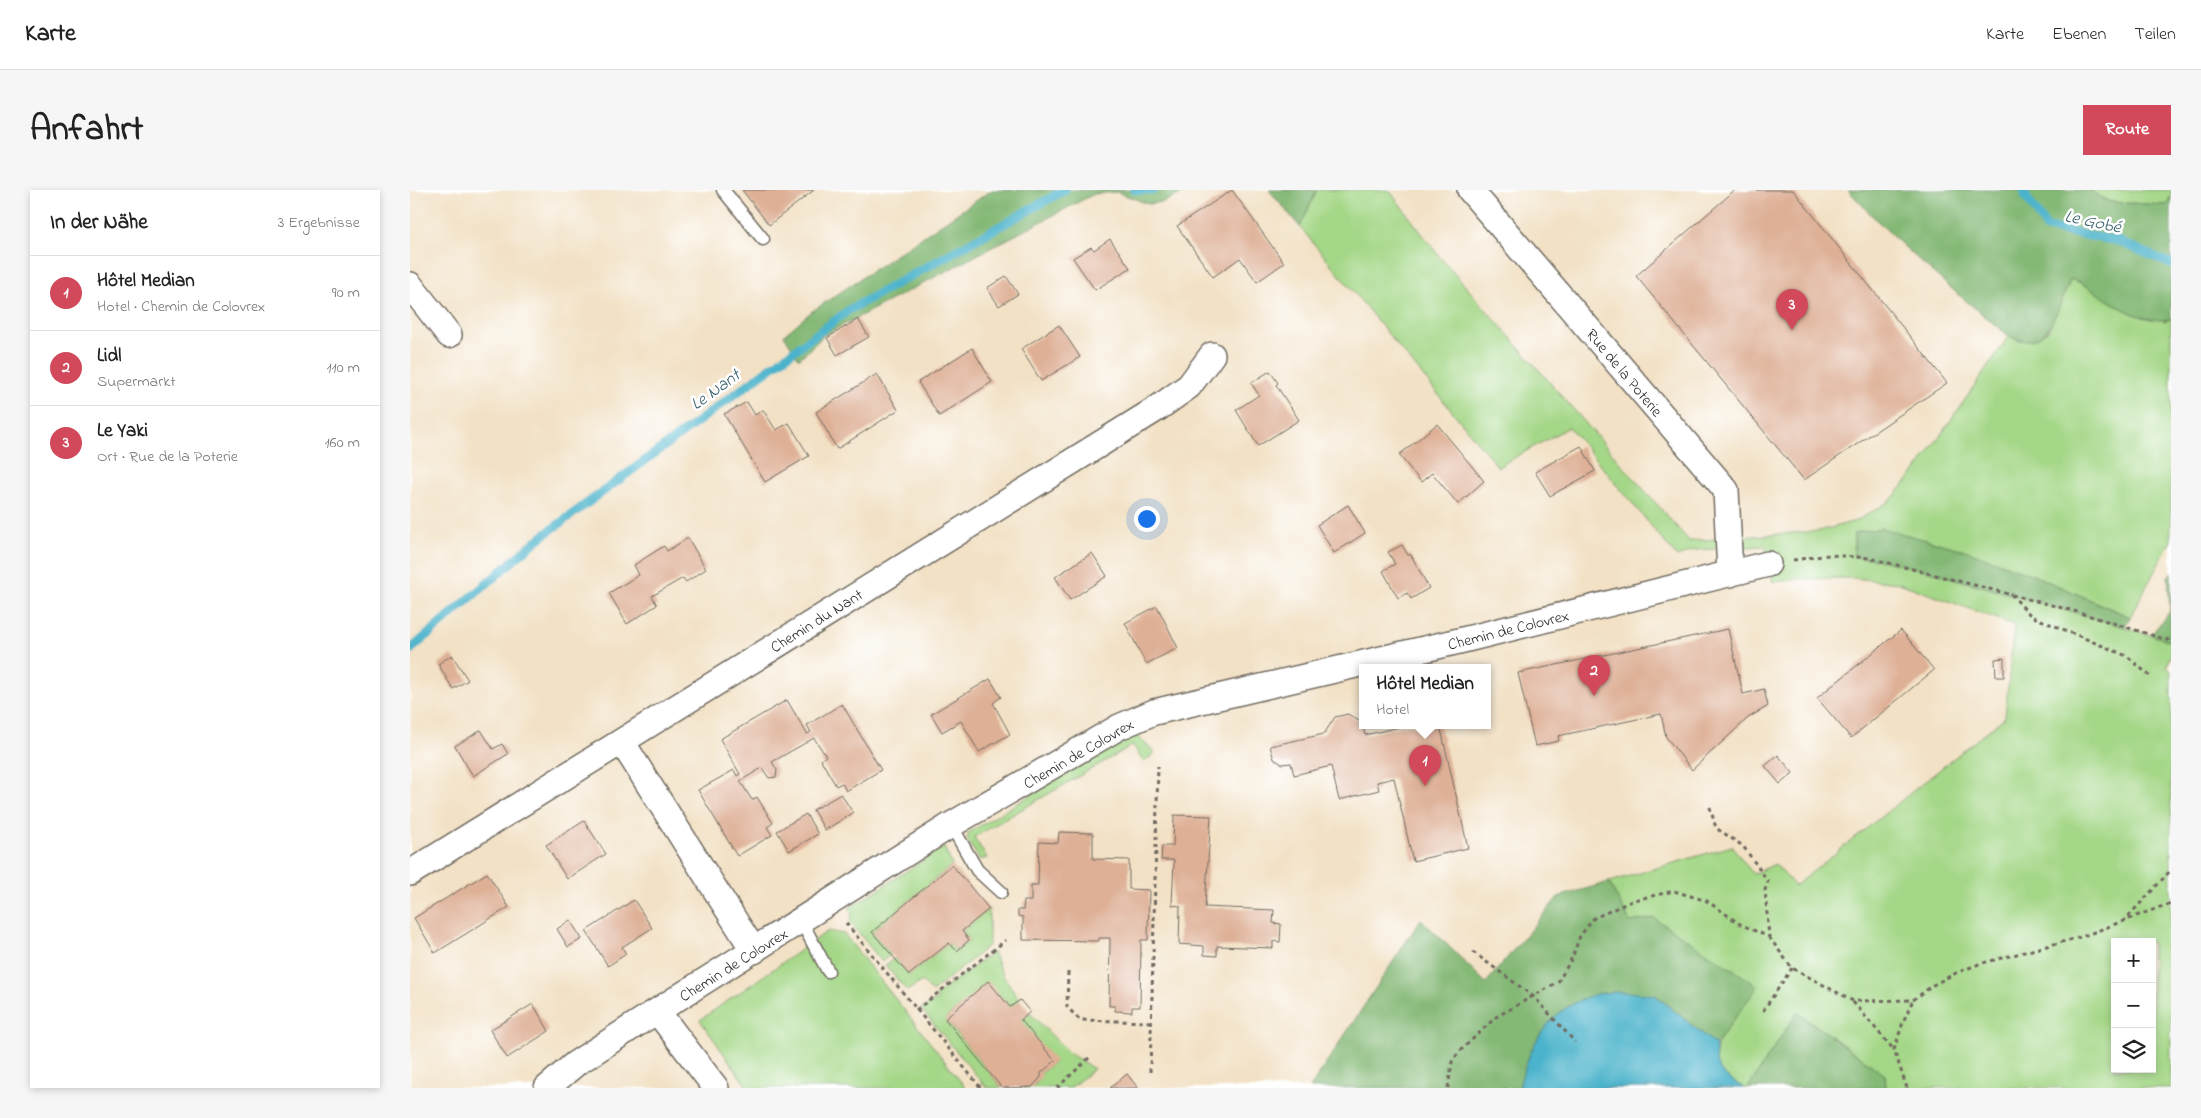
<!DOCTYPE html>
<html lang="de">
<head>
<meta charset="utf-8">
<style>
	:root { --surface:#fff; --page:#f6f6f6; --text:#222; --muted:#767676; --line:#e0e0e0; --accent:#d1495b }
	body { margin:0; font-family:"Indie Flower",sans-serif; background:var(--page); color:var(--text) }
	.controls { position:absolute; right:15px; bottom:15px; display:grid; overflow:hidden; border-radius:0px; box-shadow:0 2px 8px #0003 }
	.controls button { width:45px; height:45px; display:grid; place-items:center; padding:0; border:0; border-bottom:1px solid var(--line); background:var(--surface); color:var(--text); font:25px sans-serif }
	.you { position:absolute; left:736px; top:328px; width:18px; height:18px; margin:-12px; border:4px solid #fff; border-radius:50%; background:#1a73e8; box-shadow:0 0 0 8px #1a73e833 }
	.badge { display:grid; place-items:center; width:32px; height:32px; border-radius:50%; background:var(--accent); color:#fff; font-size:16px; font-weight:700 }
	.pin { position:absolute; translate:-50% -41px; filter:drop-shadow(0 1px 2px #0008) }
	.pin::after { content:''; position:absolute; top:26px; width:18px; height:15px; background:inherit; clip-path:polygon(0 0,100% 0,50% 100%) }
	.popup { position:absolute; left:949px; top:474px; width:132px; height:65px; box-sizing:border-box; display:grid; place-content:center; border-radius:0px; background:var(--surface); filter:drop-shadow(0 1px 4px #0005); font-size:16px; white-space:nowrap; color:var(--muted) }
	.popup b { font-size:19px; color:var(--text) }
	.popup::after { content:''; position:absolute; left:50%; top:100%; margin-left:-10px; border:10px solid transparent; border-top-color:var(--surface) }
	.list { margin:0; padding:0; list-style:none }
	h2 { display:flex; justify-content:space-between; align-items:center; height:65px; margin:0; padding:0 20px; font-size:21px }
	h2 small { font-size:16px; font-weight:400; color:var(--muted) }
	.list li { display:grid; grid-template-columns:32px 1fr auto; gap:15px; align-items:center; box-sizing:border-box; height:75px; padding:0 20px; border-top:1px solid var(--line) }
	.list b { display:block; font-size:19px; white-space:nowrap }
	.list p { margin:0; font-size:16px; white-space:nowrap; color:var(--muted) }
	.list em { font-size:16px; font-style:normal; color:var(--muted) }
	.icon { flex:none; width:28px; height:28px; fill:none; stroke:currentColor; stroke-width:2; stroke-linecap:round; stroke-linejoin:round }
	.map { position:relative; flex:none; width:1761px; height:898px; overflow:hidden; border-radius:0px }
	header { display:flex; align-items:center; gap:30px; box-sizing:border-box; height:70px; padding:0 25px; background:var(--surface); border-bottom:1px solid var(--line) }
	header strong { font-size:24px }
	nav { display:flex; gap:28px; margin-inline-start:auto; font-size:18px }
	.intro { display:flex; align-items:center; justify-content:space-between; box-sizing:border-box; height:120px; padding:0 30px }
	h1 { margin:0; font-size:35px }
	.button { padding:12px 22px; border-radius:0px; background:var(--accent); color:#fff; font-size:18px; font-weight:700 }
	main { display:flex; gap:30px; padding:0 30px }
	aside { flex:1; background:var(--surface); border-radius:0px; box-shadow:0 2px 8px #0003 }
	.map>svg:first-child { display:block }
	.green { fill:#a4d787; stroke:#688159; fill-rule:evenodd }
	.forest { fill:#83b874; stroke:#577250 }
	.water { fill:#4cb3cb; stroke:#3c6f7b }
	.lines { fill:none; stroke-linecap:round; stroke-linejoin:round }
	.stream { stroke:#4cb3cb; stroke-width:9 }
	.building { fill:#deb096 }
	.service-casing { stroke:#716b61; stroke-width:15 }
	.minor-casing { stroke:#716b61; stroke-width:28 }
	.path { stroke:#716b61; stroke-width:3; stroke-dasharray:4 4; stroke-linecap:butt }
	.service { stroke:#fff; stroke-width:12 }
	.minor { stroke:#fff; stroke-width:25 }
	.labels { text-anchor:middle; stroke-width:5; stroke-linejoin:round; paint-order:stroke }
	.street-label { font-size:16px; fill:#2b2b2b; stroke:#fff }
	.water-label { font-size:18px; font-style:italic; fill:#38616b; stroke:#fff }
</style>
</head>
<body>
<header>
<strong>Karte</strong>
<nav><a>Karte</a><a>Ebenen</a><a>Teilen</a></nav>
</header>
<div class="intro"><h1>Anfahrt</h1><a class="button">Route</a></div>
<main>
<aside>
<h2>In der Nähe<small>3 Ergebnisse</small></h2>
<ul class="list">
<li><span class="badge">1</span><div><b>Hôtel Median</b><p>Hotel · Chemin de Colovrex</p></div><em>90 m</em></li>
<li><span class="badge">2</span><div><b>Lidl</b><p>Supermarkt</p></div><em>110 m</em></li>
<li><span class="badge">3</span><div><b>Le Yaki</b><p>Ort · Rue de la Poterie</p></div><em>160 m</em></li>
</ul>
</aside>
<div class="map">
<svg width="1761" height="898" viewBox="0 0 1761 898">
	<rect width="100%" height="100%" fill="#fff"/>
	<filter id="ink" filterUnits="userSpaceOnUse"><feTurbulence type="fractalNoise" baseFrequency=".02" numOctaves="2"/><feDisplacementMap in="SourceGraphic" scale="10" xChannelSelector="R" yChannelSelector="G"/><feConvolveMatrix kernelMatrix="1 2 1 2 8 2 1 2 1" color-interpolation-filters="sRGB"/></filter>
	<filter id="wash" filterUnits="userSpaceOnUse"><feTurbulence type="fractalNoise" baseFrequency=".0096" numOctaves="4" result="noise"/><feDisplacementMap in="SourceGraphic" scale="20" xChannelSelector="R" yChannelSelector="G"/><feGaussianBlur stdDeviation="1.12" result="paint"/><feColorMatrix in="noise" values="0 0 0 0 0 0 0 0 0 0 0 0 0 0 0 0 0 1.4 0 .05"/><feComposite in="paint" operator="in"/></filter>
	<g filter="url(#wash)">
		<rect width="100%" height="100%" fill="#f2e1c5"/>
		<path class="green" d="M907,0h72l50,66 250,285 130,-10 37,-10 34,-20 25,-29 94,-136 10,5 29,-10 23,-52 93,42 7,-2v222l-41,76 -97,-42 -152,-47 -27,6v23c40,2 81,16 119,27 67,18 132,37 198,57v12l-4,13 4,5v417h-285l-1,-13 -88,-63 -49,76h-4c-11,-7 -24,-13 -28,-26 -7,-18 30,-61 41,-76l-127,-64 -21,-40 123,-36 21,28 22,-10 20,22 210,-169 9,-92 -115,-42 -46,-5 -55,1 -25,3 -8,-36 -70,4 -18,7 -108,-130 -71,40 -198,-240zM1705,752h37v127h-37z
			M1679,0h82v6l-5,9 -56,-3z
			M723,543l21,18v3l-11,8 -10,-17 -159,92 13,21 -7,2 -13,-20 1,-7z
			M534,657l8,18 -80,67 19,22 -9,8 -32,-40 2,-9 -3,-5z
			M579,719v36l-57,47 -10,-11 -15,10 -22,-26 10,-7 14,17 40,-32 8,8 12,-11 -7,-9z
			M418,741l16,3 122,154h-218l-48,-68z
			M583,762l9,22 18,26 -10,7 -22,-25 -43,37 57,69h-15l-66,-79 17,-10 -3,-3z
			M620,823l39,40 25,16 -24,19h-47l13,-4 5,-11 13,-11 -33,-41z"/>
		<path class="forest" d="M582,0h198l-27,12 -15,2 -31,-12 -23,2 -270,141 -25,24 -15,-24 27,-23z
			M859,0h48l-17,37z
			M1438,0h241l21,12 56,3 5,-9v123c-33,6 -64,-20 -91,-37l-9,-3c-14,27 -21,77 -62,57 -57,-46 -112,-92 -161,-146z
			M1471,338l84,22 68,25 97,42 -5,10 -196,-56 -59,-13 -16,-1v-24z
			M1761,383v68l-20,-6 19,-24 -2,-35z
			M1199,692l21,40 24,-4 104,68 -42,59 -61,-50 -123,53 -13,40h-209l111,-169 65,64 72,-86z
			M1387,822l88,63 1,13h-138z"/>
		<path class="water" d="M1218,802l27,3 61,50c-2,27 6,29 28,43h-225c11,-45 30,-81 78,-94 9,-2 21,-2 31,-2z"/>
		<g class="lines">
			<path class="stream" d="M725,0h19
				M1614,0l2,7 21,31 71,13 53,23
				M0,460l126,-109 313,-231 216,-120"/>
		</g>
		<g id="blocks">
			<path class="building" d="M332,0h72l-45,35z
				M822,0l52,73 -27,19 -17,-24 -27,19 -36,-51z
				M1325,0h58l154,193 -143,97 -168,-204z
				M700,49l20,29 -35,22 -22,-32 18,-11 3,3z
				M596,86l12,18 -19,12 -12,-18z
				M448,129l11,18 -32,18 -10,-17z
				M649,135l21,32 -39,24 -20,-32z
				M562,158l20,34 -53,34 -21,-34z
				M860,181l8,12 -2,2 23,35 -41,26 -22,-36 23,-15 -8,-12z
				M467,184l21,36 -61,39 -21,-37z
				M337,212l8,13 8,-5 13,20 13,-7 20,33 -44,26 -41,-68z
				M1027,234l47,57 -26,23 -26,-31 -11,9 -22,-27z
				M1171,256l14,25 -45,25 -15,-24z
				M938,315l17,28 -31,20 -17,-28z
				M278,348l18,31 -20,13 -3,-4 -31,18 5,9 -30,19 -18,-31 30,-18 -5,-10 30,-19 3,5z
				M992,355l6,10h3l18,33 -18,11 -4,-6 -9,5 -15,-27 12,-7 -7,-12z
				M682,363l15,23 -37,24 -15,-23z
				M747,416l21,42 -32,16 -21,-41z
				M1318,439l15,65 21,-5 4,17 -20,12 -56,52 -26,-33 -5,-23 -103,22 1,5 -24,5 -17,-73z
				M1491,440l33,40 -83,68 -34,-40z
				M42,465l16,25 -15,9 -15,-25z
				M1594,468v19h-8l-1,-18z
				M580,489l11,18 -8,6 17,31 -31,18 -18,-31 -19,11 -11,-18z
				M377,510l20,34 4,-2 -4,-7 35,-21 39,66 -35,21 -4,-8 -6,3 -15,-26 5,-4 -12,-18 -42,24 5,8 -1,7 -7,1 -7,-10 -22,13 12,19 5,-3 16,26 -6,4 5,8 -35,21 -39,-66 36,-20 3,6 3,-2 -20,-35z
				M938,524l14,9 3,12 43,-10h32l28,123 -55,13 -19,-83 -17,4 2,8 -40,10 -8,-34 -37,9 -3,-12 -9,1 -8,-5 -4,-13 54,-12 11,-17z
				M71,540l12,19 9,-5 6,10 -35,22 -18,-30z
				M1368,565l15,18 -13,11 -15,-18z
				M431,604l12,19 -28,17 -12,-20z
				M396,624l12,20 -29,17 -12,-20z
				M764,625l37,1 -6,91 69,3 -1,13 8,1 -1,18 -7,-1v7l-56,-2v10l-13,-1v-9l-25,-2 1,-38 -8,-1 2,-45h-13l1,-14h11z
				M174,631l22,33 -39,25 -21,-34z
				M649,642l34,1v26l36,1v29l20,1 -1,50h-7l-1,67h-8v5l-17,-1v-5h-6l1,-68h-11v3l-76,-1v-23l-5,-1v-6h5l1,-9h7v-16h7l1,-43 19,1z
				M542,675l37,44 -27,22 7,9 -12,11 -8,-8 -40,32 -37,-43z
				M77,683l22,34 -74,46 -21,-35z
				M224,710l18,28 -30,19 4,7 -18,12 -22,-35z
				M160,730l12,19 -14,8 -11,-18z
				M578,791l22,26 10,-7 10,12 -9,8 34,41 -14,12v4l-9,10 -30,1 -57,-69z
				M123,814l16,27 -42,27 -17,-28z
				M717,884l11,14h-28z"/>
		</g>
	</g>
	<g filter="url(#ink)">
		<use href="#blocks" fill-opacity="0" stroke="#716b61" stroke-width="1"/>
		<g class="lines">
			<defs>
				<path id="service" d="M313,0l40,49
					M541,635l26,45 24,22
					M391,731l27,50"/>
				<path id="minor" d="M1060,0l256,300 4,84
					M0,95l39,50
					M212,552l132,209
					M0,683l748,-465 31,-22 23,-31
					M247,821l59,77
					M137,898l28,-24 60,-39 316,-200 168,-98 35,-15 305,-71 309,-77"/>
			</defs>
			<use href="#service" class="service-casing"/>
			<use href="#minor" class="minor-casing"/>
			<path class="path" d="M1383,370l36,-5 41,3 204,53 97,30
				M1601,404l20,22 96,40 25,22
				M1713,732l48,-52
				M436,733l135,165
				M1359,747l23,31 61,33 60,-1 20,-15 23,-12 23,-9 102,-27 90,-34
				M1063,762l61,45 41,45
				M658,782l-1,35 13,13 72,2
				M1443,812l41,48
				M506,820l90,-70
				M1353,821l29,-43
				M740,882l8,-306
				M647,898l34,-32
				M1038,898l4,-26 7,-10 37,-35 62,-35 14,-24 8,-22 14,-18 40,-18 40,-9 33,10 33,23 29,13 -4,-47 3,-9 -25,-35 -27,-18 -7,-24
				M1497,898l-13,-38 9,-28 10,-22"/>
			<use href="#service" class="service"/>
			<use href="#minor" class="minor"/>
		</g>
	</g>
	<g class="labels">
		<g class="street-label">
			<text transform="translate(1215 182) rotate(50)" y="6">Rue de la Poterie</text>
			<text transform="translate(406 430) rotate(-32)" y="6">Chemin du Nant</text>
			<text transform="translate(1098 439) rotate(-14)" y="6">Chemin de Colovrex</text>
			<text transform="translate(668 563) rotate(-30)" y="6">Chemin de Colovrex</text>
			<text transform="translate(323 774) rotate(-32)" y="6">Chemin de Colovrex</text>
		</g>
		<g class="water-label">
			<text transform="translate(1683 31) rotate(12)" y="6">Le Gobé</text>
			<text transform="translate(305 199) rotate(-36)" y="6">Le Nant</text>
		</g>
	</g>
</svg>
<div class="controls">
<button>+</button>
<button>−</button>
<button><svg class="icon" aria-label="layers" viewBox="0 0 24 24"><path d="M12 4l9 5-9 5-9-5zM3 14l9 5 9-5"/></svg></button>
</div>
<div class="you"></div>
<div class="pin badge" style="left:1015px;top:596px">1</div>
<div class="popup"><b>Hôtel Median</b>Hotel</div>
<div class="pin badge" style="left:1184px;top:506px">2</div>
<div class="pin badge" style="left:1382px;top:140px">3</div>
</div>
</main>
</body>
</html>
